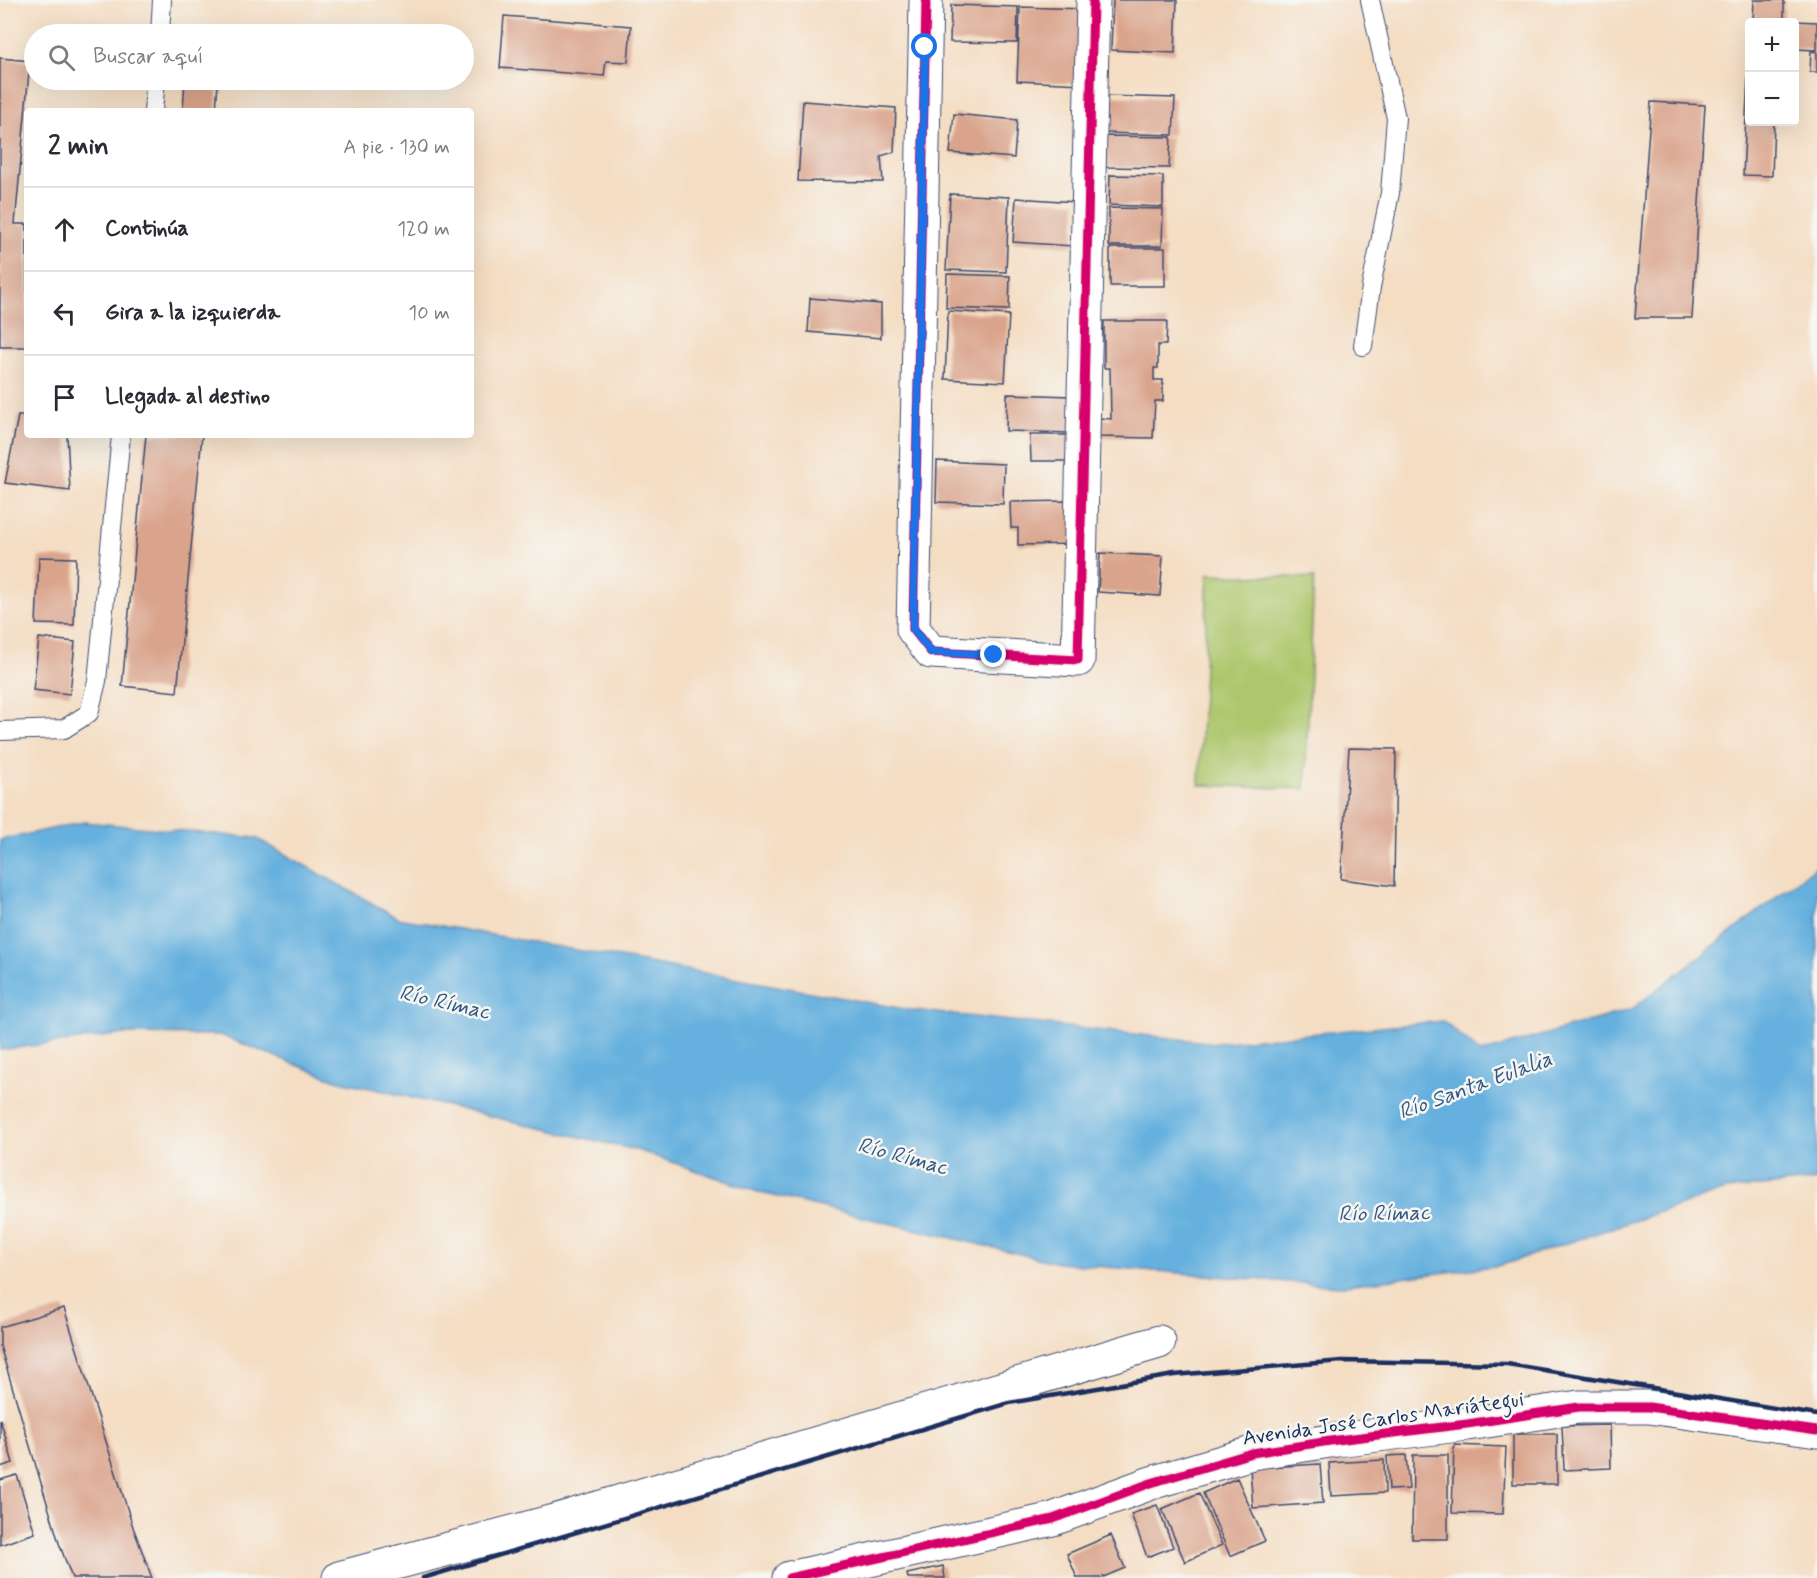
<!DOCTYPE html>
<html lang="es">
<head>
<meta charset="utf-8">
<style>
	:root { --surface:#fff; --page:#f7f7f7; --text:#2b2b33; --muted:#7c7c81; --line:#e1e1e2 }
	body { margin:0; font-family:Mynerve,sans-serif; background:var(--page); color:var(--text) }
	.controls { position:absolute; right:18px; top:18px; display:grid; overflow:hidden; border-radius:6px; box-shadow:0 6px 24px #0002 }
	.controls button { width:54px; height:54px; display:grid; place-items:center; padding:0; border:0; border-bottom:2px solid var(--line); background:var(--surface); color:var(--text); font:30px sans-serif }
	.stop { position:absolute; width:18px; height:18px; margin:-14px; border:4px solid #1a73e8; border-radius:50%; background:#fff }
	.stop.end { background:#1a73e8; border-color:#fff; box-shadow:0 2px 6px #0008 }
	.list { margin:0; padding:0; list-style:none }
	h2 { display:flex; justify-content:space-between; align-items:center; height:78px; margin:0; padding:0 24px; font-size:26px }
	h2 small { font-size:20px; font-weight:400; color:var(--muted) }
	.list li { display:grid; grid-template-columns:39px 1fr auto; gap:18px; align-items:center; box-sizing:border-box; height:84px; padding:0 24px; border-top:2px solid var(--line) }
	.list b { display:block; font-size:22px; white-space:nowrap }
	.list em { font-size:20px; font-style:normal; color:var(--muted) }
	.icon { flex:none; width:33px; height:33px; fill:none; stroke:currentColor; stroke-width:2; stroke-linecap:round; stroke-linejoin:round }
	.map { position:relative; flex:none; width:1817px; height:1578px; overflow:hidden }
	.search { position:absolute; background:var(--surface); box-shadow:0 6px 24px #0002; left:24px; top:24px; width:450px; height:66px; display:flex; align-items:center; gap:15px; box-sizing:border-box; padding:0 21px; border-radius:33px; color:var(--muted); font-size:22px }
	.panel { position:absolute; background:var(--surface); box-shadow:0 6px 24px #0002; left:24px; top:108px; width:450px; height:330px; border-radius:6px }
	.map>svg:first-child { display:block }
	.green { fill:#aec76d; stroke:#647b66; stroke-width:1.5 }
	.water { fill:#65b0de; stroke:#40709e; stroke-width:1.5 }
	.building { fill:#daa48c }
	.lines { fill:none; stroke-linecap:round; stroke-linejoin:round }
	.service-casing { stroke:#3c496d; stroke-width:20 }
	.minor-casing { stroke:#3c496d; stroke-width:35 }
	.tertiary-casing { stroke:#3c496d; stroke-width:35 }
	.service { stroke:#fff; stroke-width:18 }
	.minor { stroke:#fff; stroke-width:33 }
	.tertiary { stroke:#fff; stroke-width:33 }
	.rail { stroke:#1b2f5e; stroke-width:4.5 }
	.cycleway-casing { stroke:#f6f6f2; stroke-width:13 }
	.cycleway { stroke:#d6006c; stroke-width:9 }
	.route { stroke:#1a73e8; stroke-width:8 }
	.labels { text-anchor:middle; stroke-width:5; stroke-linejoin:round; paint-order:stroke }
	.street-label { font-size:21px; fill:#1b2f5e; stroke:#f6f6f2 }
	.water-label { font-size:22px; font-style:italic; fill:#315684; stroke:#f6f6f2 }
</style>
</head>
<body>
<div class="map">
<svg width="1817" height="1578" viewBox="0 0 1817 1578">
	<rect width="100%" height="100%" fill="#f6f6f2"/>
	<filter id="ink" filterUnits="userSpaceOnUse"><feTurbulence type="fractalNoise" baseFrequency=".0167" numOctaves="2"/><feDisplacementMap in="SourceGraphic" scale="12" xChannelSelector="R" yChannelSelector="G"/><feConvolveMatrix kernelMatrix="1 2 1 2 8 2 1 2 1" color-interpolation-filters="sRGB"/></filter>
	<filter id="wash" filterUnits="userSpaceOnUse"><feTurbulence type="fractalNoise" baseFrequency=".008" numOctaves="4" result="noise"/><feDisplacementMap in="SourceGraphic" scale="24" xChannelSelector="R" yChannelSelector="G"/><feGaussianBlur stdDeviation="1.35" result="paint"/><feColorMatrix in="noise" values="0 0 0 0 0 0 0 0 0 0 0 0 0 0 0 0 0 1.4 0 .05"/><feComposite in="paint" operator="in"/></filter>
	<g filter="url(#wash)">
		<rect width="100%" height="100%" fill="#f4ddc2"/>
		<path class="green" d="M1208,574l106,4 -9,211 -106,-4z"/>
		<path class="water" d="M84,822l172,16 142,80 512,92 306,33 227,-22 38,32 151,-44 185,-143v314l-91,10 -224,75 -163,21 -281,-23 -297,-70 -121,-42 -304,-71 -116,-45 -95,-1 -125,16v-210z"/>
		<g id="blocks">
			<path class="building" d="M1113,0h64l-2,53 -64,-3z
				M1754,0h30v22h-31z
				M951,5l67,2 -1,36 -67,-1z
				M1020,7l65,2 -2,75 -66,-3z
				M504,16l127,10 -3,36 -22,-1 -2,15 -104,-8z
				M1794,21l23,1v28l-23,-1z
				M1811,51l6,1v20h-7z
				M0,58l30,3 -15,163h12v123h-27z
				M1748,76l2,46h24l-2,54 -29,-1z
				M185,80l33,2 -2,29h-33z
				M1105,96l70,2 -2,37 -69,-2z
				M803,101l93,7 -2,44 -13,4 2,26 -85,-1z
				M1651,102l54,3 -13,213h-57z
				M954,114l63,6 -3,38 -64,-5z
				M1106,136l65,1 -2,31 -64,-1z
				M1110,175l53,1v31l-54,-2z
				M950,194l59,3 -3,75 -60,-2z
				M1016,198l60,4 -3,44 -60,-4z
				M1109,208l54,1 -1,37h-53z
				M1110,248h55v38h-55z
				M947,274l63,2 -1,34 -63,-2z
				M810,298l71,6v34l-73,-6z
				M948,311l61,4 -4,67 -60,-3z
				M1104,321h63l-1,24h-8v23h-4v12h9v21h-8l-2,37 -55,-1 1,-19 12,1 -1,-51h-6z
				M1007,394l64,2 -1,37 -64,-2z
				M18,416h9v19h40l3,56 -65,-8z
				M146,435h56l-25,257 -55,-6z
				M1030,435h39v26h-38z
				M937,461l67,3 -1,40 -67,-2z
				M1073,501l1,43 -56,1v-17h-7l-1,-26z
				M1100,553l63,3 -3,40 -62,-4z
				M39,557l37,1 -2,67 -38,-1z
				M39,638l36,4 -5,52 -37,-4z
				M1349,748l47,1 -2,137 -53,-7z
				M64,1308l69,219 19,51h-80l-13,-35 -59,-197v-19z
				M0,1419l13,44 -13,4z
				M1610,1425l1,43 -47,2 -2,-44z
				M1513,1434h44v50h-44z
				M1454,1445l52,2 -3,67 -51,-1z
				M1406,1455l3,34 -20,1 -2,-34z
				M1413,1455h35v84h-36z
				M1384,1460l1,33 -54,3 -2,-33z
				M1320,1464l3,39 -70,5 -3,-40z
				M17,1475l18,58 -35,12v-65z
				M1237,1478l28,63 -35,15 -27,-63z
				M1199,1493l23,52 -37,17 -23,-53z
				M1157,1505l16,42 -26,10 -16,-43z
				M1111,1535l14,33 -24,10h-24l-10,-24z
				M943,1566l2,12h-37l-1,-4z"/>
		</g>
	</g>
	<g filter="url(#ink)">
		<use href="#blocks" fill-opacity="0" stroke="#3c496d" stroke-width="1.5"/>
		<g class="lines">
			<defs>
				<path id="service" d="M160,34l2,-34
					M153,111l3,-31
					M1363,346l8,-59 19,-94 6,-75 -26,-118
					M0,731l64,-2 25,-16 8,-32 24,-246"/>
				<path id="minor" d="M926,0l-13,629 18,23 147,8 15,-660
					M339,1578l215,-57 605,-179"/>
				<path id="tertiary" d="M789,1578l264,-59 98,-36 101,-30 85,-13 130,-16 112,-17h70l168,24"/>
			</defs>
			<use href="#service" class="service-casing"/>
			<use href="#minor" class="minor-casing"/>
			<use href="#tertiary" class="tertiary-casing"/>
			<use href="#service" class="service"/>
			<use href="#minor" class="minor"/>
			<use href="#tertiary" class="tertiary"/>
			<path class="rail" d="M423,1578l586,-175 165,-28 168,-14 165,3 310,51"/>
			<defs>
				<path id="cycleway" d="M926,0l-13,629 18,23 147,8 15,-660
					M789,1578l264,-59 98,-36 101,-30 85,-13 130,-16 112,-17h70l168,24"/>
			</defs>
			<use href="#cycleway" class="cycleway-casing"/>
			<use href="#cycleway" class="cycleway"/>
		</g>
	</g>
	<g class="lines" filter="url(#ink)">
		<path class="route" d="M925,47l-12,582 18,23 63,3"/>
	</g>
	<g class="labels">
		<g class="street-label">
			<text transform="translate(1383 1418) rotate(-8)" y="7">Avenida José Carlos Mariátegui</text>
		</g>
		<g class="water-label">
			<text transform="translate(445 1001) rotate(13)" y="8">Río Rímac</text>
			<text transform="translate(1475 1084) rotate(-20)" y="8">Río Santa Eulalia</text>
			<text transform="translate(903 1155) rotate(15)" y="8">Río Rímac</text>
			<text transform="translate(1384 1212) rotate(-1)" y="8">Río Rímac</text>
		</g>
	</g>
</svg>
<div class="controls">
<button>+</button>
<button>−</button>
</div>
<div class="stop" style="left:925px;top:47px"></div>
<div class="stop end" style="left:994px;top:655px"></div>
<div class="search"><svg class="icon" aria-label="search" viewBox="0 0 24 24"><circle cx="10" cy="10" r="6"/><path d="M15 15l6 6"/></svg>Buscar aquí</div>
<section class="panel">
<h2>2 min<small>A pie · 130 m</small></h2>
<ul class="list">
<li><svg class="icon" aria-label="ahead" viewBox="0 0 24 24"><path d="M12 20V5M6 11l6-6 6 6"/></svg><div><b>Continúa</b></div><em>120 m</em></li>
<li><svg class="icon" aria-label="left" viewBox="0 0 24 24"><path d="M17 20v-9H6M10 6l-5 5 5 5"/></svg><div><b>Gira a la izquierda</b></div><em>10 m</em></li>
<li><svg class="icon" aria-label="arrive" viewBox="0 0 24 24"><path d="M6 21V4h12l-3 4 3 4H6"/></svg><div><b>Llegada al destino</b></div></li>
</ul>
</section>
</div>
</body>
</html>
